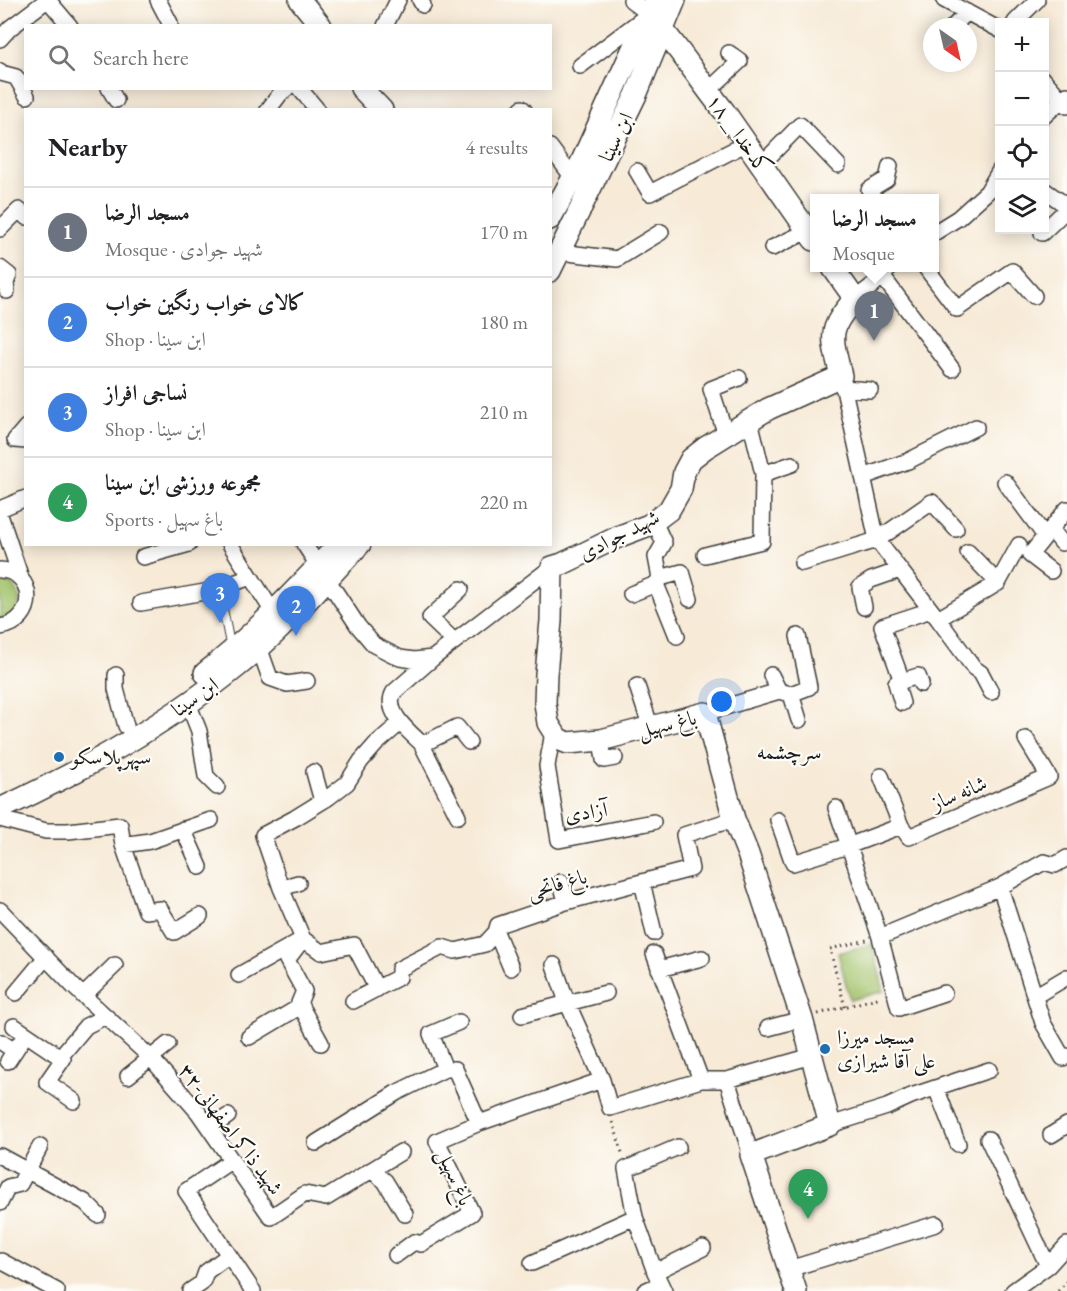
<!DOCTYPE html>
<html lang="en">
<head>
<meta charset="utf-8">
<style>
	:root { --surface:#fff; --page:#f2f2f2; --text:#202124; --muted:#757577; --line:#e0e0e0; --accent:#ea580c }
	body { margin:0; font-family:"EB Garamond",Amiri,serif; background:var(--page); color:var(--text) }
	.controls { position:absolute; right:18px; top:18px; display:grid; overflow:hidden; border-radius:0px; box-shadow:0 3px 15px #0003 }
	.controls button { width:54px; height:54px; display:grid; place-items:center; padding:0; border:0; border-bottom:2px solid var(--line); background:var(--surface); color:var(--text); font:30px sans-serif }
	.compass { position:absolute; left:923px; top:18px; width:54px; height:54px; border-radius:50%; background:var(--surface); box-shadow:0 3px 15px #0003; rotate:146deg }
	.you { position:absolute; left:722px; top:702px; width:21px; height:21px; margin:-15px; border:4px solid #fff; border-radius:50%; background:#1a73e8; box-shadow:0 0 0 9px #1a73e833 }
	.badge { display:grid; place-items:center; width:39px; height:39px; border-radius:50%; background:var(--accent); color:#fff; font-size:20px; font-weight:700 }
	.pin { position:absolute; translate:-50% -50px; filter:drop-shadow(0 2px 3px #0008) }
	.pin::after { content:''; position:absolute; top:32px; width:21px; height:18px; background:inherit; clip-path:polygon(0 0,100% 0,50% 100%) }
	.popup { position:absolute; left:810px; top:194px; width:129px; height:78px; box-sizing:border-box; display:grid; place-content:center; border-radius:0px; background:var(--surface); filter:drop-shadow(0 2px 4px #0005); font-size:20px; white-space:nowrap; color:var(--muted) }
	.popup b { font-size:22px; color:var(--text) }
	.popup::after { content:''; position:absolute; left:50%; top:100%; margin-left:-12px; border:12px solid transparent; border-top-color:var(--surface) }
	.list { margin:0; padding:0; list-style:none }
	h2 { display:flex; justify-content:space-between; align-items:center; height:78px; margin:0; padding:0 24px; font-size:26px }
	h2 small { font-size:20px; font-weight:400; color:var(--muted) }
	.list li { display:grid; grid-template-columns:39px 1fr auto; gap:18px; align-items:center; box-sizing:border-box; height:90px; padding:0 24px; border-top:2px solid var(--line) }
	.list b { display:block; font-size:22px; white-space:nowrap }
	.list p { margin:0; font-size:20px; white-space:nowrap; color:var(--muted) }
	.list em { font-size:20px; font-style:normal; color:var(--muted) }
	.icon { flex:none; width:33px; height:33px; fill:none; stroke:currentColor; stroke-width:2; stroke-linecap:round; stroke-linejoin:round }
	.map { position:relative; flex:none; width:1067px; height:1291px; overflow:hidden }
	.search { position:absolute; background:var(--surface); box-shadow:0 3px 15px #0003; left:24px; top:24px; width:528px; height:66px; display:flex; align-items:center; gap:15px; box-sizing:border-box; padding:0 21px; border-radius:0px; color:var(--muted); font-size:22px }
	.panel { position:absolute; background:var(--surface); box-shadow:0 3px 15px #0003; left:24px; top:108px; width:528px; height:438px; border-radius:0px }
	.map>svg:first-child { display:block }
	.green { fill:#a2c36c; stroke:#5f7044; stroke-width:1.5 }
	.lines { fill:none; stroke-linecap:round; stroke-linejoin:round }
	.lane-casing { stroke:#3d3b38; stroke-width:10 }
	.street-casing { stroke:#3d3b38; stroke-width:18 }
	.secondary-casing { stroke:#3d3b38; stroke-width:24 }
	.path { stroke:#3d3b38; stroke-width:3; stroke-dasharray:1.5 4.5; stroke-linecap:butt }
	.lane { stroke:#fff; stroke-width:8 }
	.street { stroke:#fff; stroke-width:15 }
	.secondary { stroke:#fff; stroke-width:21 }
	.poi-dot { fill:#1f6fb2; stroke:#fdfcf7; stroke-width:2 }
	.labels { text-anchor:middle; stroke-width:4.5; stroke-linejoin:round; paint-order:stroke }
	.street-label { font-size:21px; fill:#1c1c1c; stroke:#fdfcf7 }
	.poi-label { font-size:21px; fill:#1c1c1c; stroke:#fdfcf7; text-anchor:start }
	.neighbourhood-label { font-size:22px; fill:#1c1c1c; stroke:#fdfcf7 }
</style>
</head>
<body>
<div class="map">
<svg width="1067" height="1291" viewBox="0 0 1067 1291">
	<rect width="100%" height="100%" fill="#fdfcf7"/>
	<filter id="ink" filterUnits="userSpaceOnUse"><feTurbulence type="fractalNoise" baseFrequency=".0167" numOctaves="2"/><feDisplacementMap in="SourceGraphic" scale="12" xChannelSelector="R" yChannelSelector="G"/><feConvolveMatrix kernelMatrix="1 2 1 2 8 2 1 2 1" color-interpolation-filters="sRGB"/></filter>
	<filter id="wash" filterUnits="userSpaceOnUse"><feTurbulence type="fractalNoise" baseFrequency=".008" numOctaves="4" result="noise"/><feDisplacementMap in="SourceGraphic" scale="24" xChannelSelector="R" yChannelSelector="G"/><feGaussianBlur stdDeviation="1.35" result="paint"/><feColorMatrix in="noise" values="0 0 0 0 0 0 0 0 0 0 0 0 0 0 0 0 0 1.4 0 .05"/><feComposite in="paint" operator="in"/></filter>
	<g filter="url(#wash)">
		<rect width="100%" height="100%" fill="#f7ead7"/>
		<path class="green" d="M0,580c25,4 26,35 0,39z
			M872,944l12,47 -34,9 -12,-47z"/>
	</g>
	<g filter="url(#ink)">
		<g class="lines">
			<defs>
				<path id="lane" d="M219,589l12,60"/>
				<path id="street" d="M48,0l22,26
					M158,0l12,23v3
					M420,0l3,5
					M944,0l56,30
					M1015,22l22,-22
					M385,26l13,-26
					M953,27l14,-15
					M0,39l10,-11 37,-28
					M580,66l69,-52 -18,-14
					M0,71l1,2 15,4 11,19
					M1044,80l23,26
					M109,88l7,12
					M299,88l17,20
					M708,91l32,-30 -11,-8
					M268,110l12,-16 7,-6
					M520,110l2,-2 2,2
					M1044,116l23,-21
					M550,147l23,31
					M762,164l38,-39 38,40
					M637,171l13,22 97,-50
					M1044,190l23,16
					M875,198l-6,-8 18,-11 3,-13
					M0,229l19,-19 7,7
					M934,233l24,-15 29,-26 13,-22
					M1042,233l25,-24
					M772,248l36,-17
					M560,252l57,7 44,-27
					M0,268l9,7 -3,8 1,8
					M926,268l31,41 55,-38 22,25
					M882,276l70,93
					M855,299l17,-13 18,-18
					M841,376l36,164 61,79 36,49 7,5 10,19
					M843,388l27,2
					M26,427l-11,13 11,1
					M726,435l-15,-46 28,-11
					M763,474l29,-10
					M863,477l45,-16 68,-34
					M1005,482l40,54
					M0,509l26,-11
					M0,515l21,63
					M654,521l10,22 -8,14 4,21 -4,6 21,52
					M1051,529l11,14
					M230,544l43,68
					M304,544l54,82 16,19 26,13 14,2 19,-2
					M968,552l30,31
					M705,555l57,-14 1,-67 -13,-54
					M143,557l46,-13
					M802,563l75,-23 55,-38 24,27
					M0,570c36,1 38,52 0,57
					M1051,571l-21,-16 37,-46
					M660,578l22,-6 8,27
					M631,594l25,-10
					M141,603l75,-13 34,-13
					M864,607l-4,-20 11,-7 29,-10
					M938,619l60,-36 21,-38
					M454,641l-24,-23 31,-29
					M259,647l11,31 17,6 20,-3
					M116,675v14l10,37
					M771,675l8,16
					M902,681l16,-5 3,8
					M637,686l14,42
					M791,694l8,26
					M188,703l11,28 7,45 11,11
					M902,703l-6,-20 6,-2 -20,-55 49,-16
					M705,713l74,-22 12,3 18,-7 -11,-51
					M553,732l-6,34 12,74 94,-18
					M601,740l3,20 11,-2
					M469,742l-12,-15 -30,15 -6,1c-13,-12 -38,-33 -27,-51l39,-34 119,-91
					M421,743l37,73
					M314,772l8,29
					M881,776l20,50
					M836,808l44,129 19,71 45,-15
					M0,819l46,12h22l52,-6 3,20 23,66 14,-2 14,23 26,-16
					M778,820l15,43 55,-17 53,-20 8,11 140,-60 -23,-38
					M183,829l17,38
					M123,845l27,-4 61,-21
					M561,882l5,20
					M642,882l12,51
					M1000,887l43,136 20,35 4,-2
					M281,888l17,-5
					M0,910l75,78 75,69 48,55 73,105 34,-23 21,4 75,-46
					M496,932l15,36
					M880,937l120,-50 44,-25 11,3 12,-7
					M654,954l47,126
					M554,965l13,37 35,78 8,28 91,-28h26l85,-24
					M659,969l43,-11
					M239,975l64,-36 18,13 33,-7 23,44
					M16,993l30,-36
					M83,996l32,-31
					M1035,996l32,-19
					M353,1001l46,-24v-8l43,-22 13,4 30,-7 11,-12 2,-7 68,-23 125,-33 -7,-34 50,-16
					M522,1015l84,-22
					M14,1026l49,33 -16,23 27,19
					M768,1028l34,-9
					M249,1037l52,-31
					M1,1042l14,9
					M321,1043l-22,-40 5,-12 -17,-31 16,-21 -22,-51 -18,-53 32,-17 34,-21 18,-14 14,-22 15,-17 24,-21
					M60,1057l26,-31 20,-10
					M8,1061l18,-27
					M445,1069l-14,-35 28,-12
					M128,1076l40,-32
					M727,1080l24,75
					M936,1088l22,56
					M830,1125l57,-18 24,-11 78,-26
					M210,1129l18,-13
					M1051,1135l16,-10
					M988,1139l60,127
					M316,1143l80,-50 49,-24h10l24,54
					M0,1156l85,46 13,13
					M232,1160l-46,31 67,100
					M371,1170l14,11 20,33
					M0,1203l8,-16 12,-3 20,-37
					M396,1255l18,-13 7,2 51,-31 -35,-72 42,-18 123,-43
					M0,1263l1,-2 56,30
					M532,1263l103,-46
					M789,1269l147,-45
					M655,1272l48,-24
					M190,1291l12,-8 4,-11 23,-17
					M645,1291l15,-7
					M664,1291l-9,-19 -20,-55 -9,-48 52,-22
					M1013,1291l35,-25 19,-21"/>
				<path id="secondary" d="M300,0l21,26
					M649,14c28,30 49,65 75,97l90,129
					M361,88l21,22
					M550,219l31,-56 74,-163
					M550,271l86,-176 39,-95
					M205,673c49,-38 91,-84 134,-129
					M0,809c82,-38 168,-86 238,-143 45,-36 82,-80 122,-122
					M796,1291l-45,-136 79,-30 -28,-106 -54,-165 -14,-35 -29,-106 -104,27 -33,3 -10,-4 -10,-16 -3,-20 1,-29 5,-53 1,-54 10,-3 58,-28 29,-11 20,-15 12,-21 3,-17 7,-13 14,-11 63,-39 73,-33c-9,-39 -15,-46 14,-77l-22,-31"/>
			</defs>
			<use href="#lane" class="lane-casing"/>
			<use href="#street" class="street-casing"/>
			<use href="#secondary" class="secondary-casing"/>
			<path class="path" d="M845,1007l-15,-58 37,-9
				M818,1014l63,-17
				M613,1122l10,34
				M1058,1291l9,-10"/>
			<use href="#lane" class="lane"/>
			<use href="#street" class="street"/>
			<use href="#secondary" class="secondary"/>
		</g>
	</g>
	<g class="poi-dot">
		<circle cx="59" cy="757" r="6"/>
		<circle cx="825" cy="1049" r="6"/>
	</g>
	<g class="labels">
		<g class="street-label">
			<text transform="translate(739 134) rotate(54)" y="7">۱۸ _ کدخدا</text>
			<text transform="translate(616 137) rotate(-64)" y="7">ابن سینا</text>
			<text transform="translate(619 535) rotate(-27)" y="7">شهید جوادی</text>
			<text transform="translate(195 697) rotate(-35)" y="7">ابن سینا</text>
			<text transform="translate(667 724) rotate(-14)" y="7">باغ سهیل</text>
			<text transform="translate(959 793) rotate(-23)" y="7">شانه ساز</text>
			<text transform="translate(586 812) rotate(-8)" y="7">آزادی</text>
			<text transform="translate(557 884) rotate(-16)" y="7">باغ فاتحی</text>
			<text transform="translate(231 1129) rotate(53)" y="7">۳۲-شهید ذاکر اصفهانی</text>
			<text transform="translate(455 1177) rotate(66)" y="7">باغ سهیل</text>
		</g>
		<g class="poi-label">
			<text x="71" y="764">سپهرپلاسکو</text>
			<text x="837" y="1044">مسجد میرزا<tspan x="837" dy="24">علی آقا شیرازی</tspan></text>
		</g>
		<g class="neighbourhood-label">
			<text x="789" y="759">سرچشمه</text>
		</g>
	</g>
</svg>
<div class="controls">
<button>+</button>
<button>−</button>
<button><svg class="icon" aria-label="locate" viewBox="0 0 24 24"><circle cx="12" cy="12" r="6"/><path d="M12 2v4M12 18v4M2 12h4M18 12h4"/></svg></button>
<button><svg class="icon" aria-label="layers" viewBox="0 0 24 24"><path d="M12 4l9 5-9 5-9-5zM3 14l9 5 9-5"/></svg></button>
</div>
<svg class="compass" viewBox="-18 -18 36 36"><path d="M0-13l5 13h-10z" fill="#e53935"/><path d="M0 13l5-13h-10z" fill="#757577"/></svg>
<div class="you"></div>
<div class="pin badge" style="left:874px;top:341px;background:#6b7280">1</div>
<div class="popup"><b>مسجد الرضا</b>Mosque</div>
<div class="pin badge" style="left:296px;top:636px;background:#3f7fe0">2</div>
<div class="pin badge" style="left:220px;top:623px;background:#3f7fe0">3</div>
<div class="pin badge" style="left:808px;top:1219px;background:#2e9e5b">4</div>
<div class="search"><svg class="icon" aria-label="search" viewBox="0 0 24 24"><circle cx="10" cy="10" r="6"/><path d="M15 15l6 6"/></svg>Search here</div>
<section class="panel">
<h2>Nearby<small>4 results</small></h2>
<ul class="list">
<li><span class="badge" style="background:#6b7280">1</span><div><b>مسجد الرضا</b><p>Mosque · شهید جوادی</p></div><em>170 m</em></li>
<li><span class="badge" style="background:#3f7fe0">2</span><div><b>کالای خواب رنگین خواب</b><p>Shop · ابن سینا</p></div><em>180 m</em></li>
<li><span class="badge" style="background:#3f7fe0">3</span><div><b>نساجی افراز</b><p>Shop · ابن سینا</p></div><em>210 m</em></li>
<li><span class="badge" style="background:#2e9e5b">4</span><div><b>مجموعه ورزشی ابن سینا</b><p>Sports · باغ سهیل</p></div><em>220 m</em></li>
</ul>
</section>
</div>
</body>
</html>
